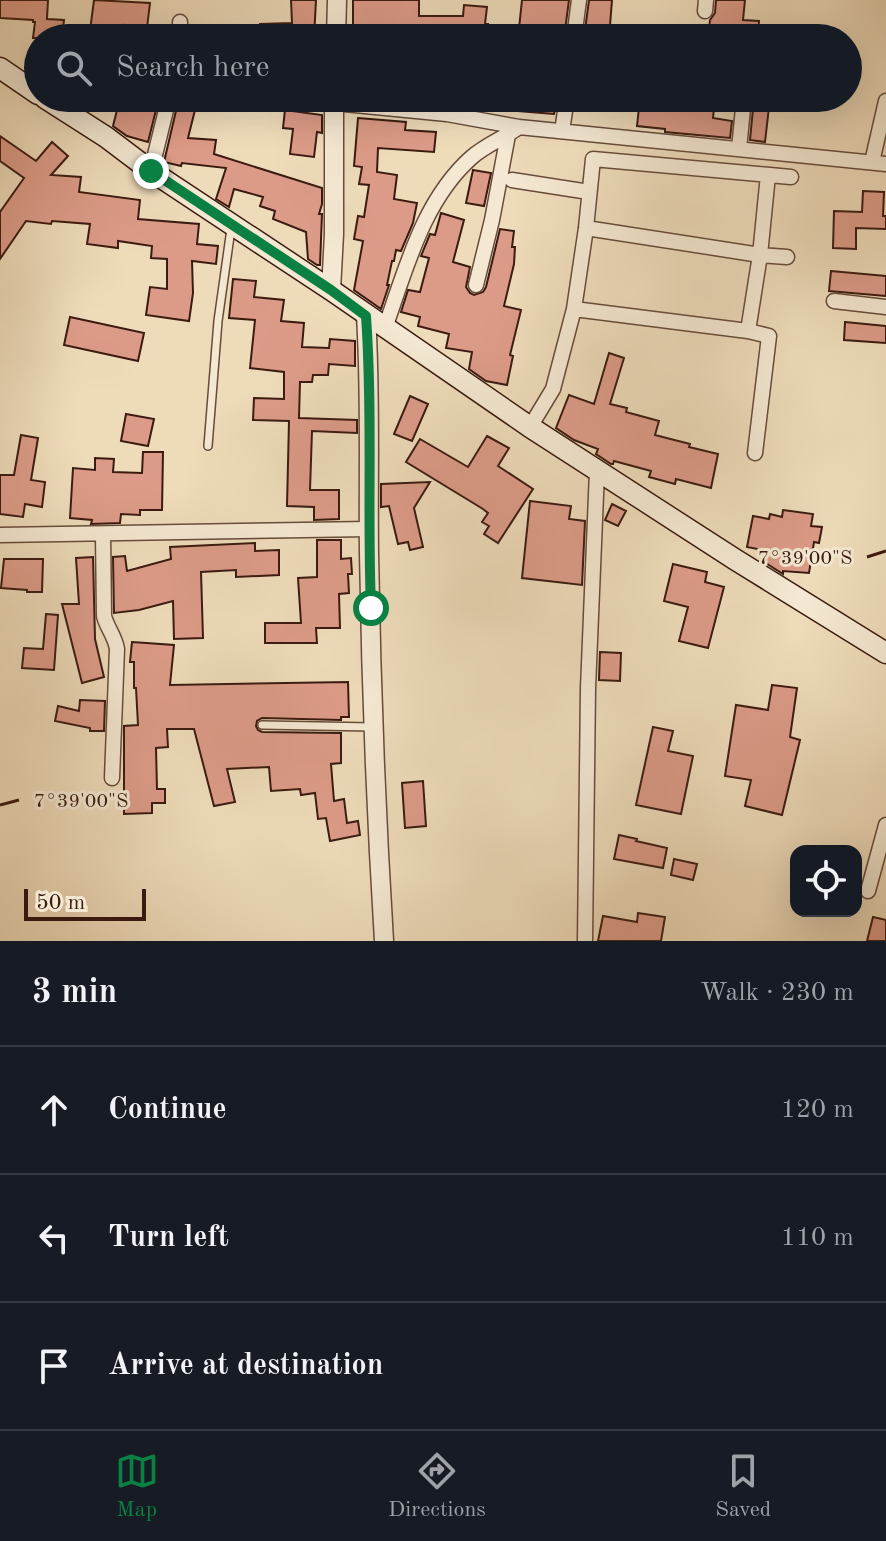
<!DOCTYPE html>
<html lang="en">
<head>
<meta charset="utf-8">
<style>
	:root { --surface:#171b24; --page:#242831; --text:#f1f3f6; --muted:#9ea1a6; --line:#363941; --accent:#0b8043 }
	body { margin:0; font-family:"Old Standard TT",serif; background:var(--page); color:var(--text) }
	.controls { position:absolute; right:24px; bottom:24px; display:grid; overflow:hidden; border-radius:16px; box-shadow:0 8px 32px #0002 }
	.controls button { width:72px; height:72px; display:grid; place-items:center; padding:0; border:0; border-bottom:2px solid var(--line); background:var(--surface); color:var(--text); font:40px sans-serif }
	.scale { position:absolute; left:24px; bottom:20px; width:122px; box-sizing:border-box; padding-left:8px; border:4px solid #3b1b10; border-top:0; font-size:22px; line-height:28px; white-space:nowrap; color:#3b1b10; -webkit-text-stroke:6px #f4e8d2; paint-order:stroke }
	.stop { position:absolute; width:24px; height:24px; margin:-18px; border:6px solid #0b8043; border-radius:50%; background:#fff }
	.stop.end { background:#0b8043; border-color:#fff; box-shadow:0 2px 8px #0008 }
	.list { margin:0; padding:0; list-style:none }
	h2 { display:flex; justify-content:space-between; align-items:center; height:104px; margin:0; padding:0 32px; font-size:34px }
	h2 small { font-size:26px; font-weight:400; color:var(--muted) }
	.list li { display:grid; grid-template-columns:52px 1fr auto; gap:24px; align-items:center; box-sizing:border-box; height:128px; padding:0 32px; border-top:2px solid var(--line) }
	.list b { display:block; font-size:30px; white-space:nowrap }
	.list em { font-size:26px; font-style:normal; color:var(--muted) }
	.icon { flex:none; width:44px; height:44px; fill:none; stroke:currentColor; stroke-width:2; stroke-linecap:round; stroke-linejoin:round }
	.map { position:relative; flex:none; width:886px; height:941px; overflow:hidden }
	.search { position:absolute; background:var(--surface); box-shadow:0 8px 32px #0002; left:24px; right:24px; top:24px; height:88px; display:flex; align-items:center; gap:20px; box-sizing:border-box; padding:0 28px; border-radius:44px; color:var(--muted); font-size:30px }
	.sheet { height:488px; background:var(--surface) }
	nav { display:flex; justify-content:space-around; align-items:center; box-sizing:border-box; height:112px; border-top:2px solid var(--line); background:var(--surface); font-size:22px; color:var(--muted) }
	nav a { display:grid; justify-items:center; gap:4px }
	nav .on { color:var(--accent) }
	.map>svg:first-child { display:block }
	.building { fill:#dc9b88; stroke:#3b1b10; stroke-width:2 }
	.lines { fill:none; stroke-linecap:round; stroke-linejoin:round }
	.service-casing { stroke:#684b3a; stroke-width:10 }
	.minor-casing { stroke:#684b3a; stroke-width:17 }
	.tertiary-casing { stroke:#684b3a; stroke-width:21 }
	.secondary-casing { stroke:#3b1b10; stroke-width:23 }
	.service { stroke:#f4e8d2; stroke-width:7 }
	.minor { stroke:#f4e8d2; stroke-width:14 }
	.tertiary { stroke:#f4e8d2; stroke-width:18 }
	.secondary { stroke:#f4e8d2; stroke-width:20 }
	.route { stroke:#0b8043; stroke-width:10 }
	.ticks { fill:none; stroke:#3b1b10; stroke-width:3 }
	.ticks-label { font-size:20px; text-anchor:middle; fill:#3b1b10; stroke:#f4e8d2; stroke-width:6; stroke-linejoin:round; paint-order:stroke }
</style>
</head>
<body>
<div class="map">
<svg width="886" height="941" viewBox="0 0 886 941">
	<rect width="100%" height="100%" fill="#eedbba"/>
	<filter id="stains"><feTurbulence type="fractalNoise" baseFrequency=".0025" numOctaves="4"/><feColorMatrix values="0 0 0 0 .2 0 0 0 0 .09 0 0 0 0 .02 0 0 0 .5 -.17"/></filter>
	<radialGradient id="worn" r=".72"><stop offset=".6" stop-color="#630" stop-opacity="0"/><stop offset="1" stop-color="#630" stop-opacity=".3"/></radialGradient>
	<path class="building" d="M0,0h48l-1,19 17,1 -2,18h-29l2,-16h-2v-2l-33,-2z
		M94,0l56,3 -3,25 -23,-3 -1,13h-34z
		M291,0h25l-2,38h-54v-14l32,-1z
		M353,0h66v16h44l1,-11 23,2 -2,17h3l-1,14h-30v-4h-47v4h-20v-4h-37z
		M522,0h47l-5,38h-46z
		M589,0h23l-3,38h-25z
		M716,0h29l-2,20 16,1 -1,17h-50l2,-18 5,-7z
		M120,98h39l-11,44 -21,-6 -14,-10z
		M179,98h19l-10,40 28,2 -2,14 108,34v16l-3,10h3l-2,51h-3l-9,-6 -2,-27 -33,-13 2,-8 -15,-5 3,-9 -29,-8 -5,18 -13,-8 10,-31 -44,-5 -1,3 -17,-4z
		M507,98h50l-3,16 -48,-4z
		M640,98h75l-2,20 19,3 -2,17 -65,-6v-3l-28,-3z
		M754,98h16l-5,44 -15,-2z
		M285,110l37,5v18l-5,-1 -3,25 -24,-3 3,-25 -10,-1z
		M358,118l48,4 -1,8 31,2 -2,20 -56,-4 -1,24 20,3 -3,24 23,4 -4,20 -12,28 -5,-1 -2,11h-2l-5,24h2l-8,24 -27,-19 9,-49 -9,-2 4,-23 6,1 5,-32 -10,-1 3,-17 -8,-1z
		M0,136l36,25 16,-19 16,14 -17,19 30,2 -2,15 61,8 -2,19 61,5 -2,20 21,2 -2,18 -24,-3 1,32 -4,28 -43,-6 4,-28 17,2v-30l-16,-1 1,-12 -34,-5v7l-31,-4 3,-20 -38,-3 -1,3 -25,-3 -26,38v-47l24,-34 -24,-17z
		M473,170l18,3 -7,33 -18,-3z
		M863,191l21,1 -1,24h3v13l-30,-1v21l-23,-1 1,-37 28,1z
		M441,213l23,7 -11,42 17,5 -4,20 4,6 4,2 9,-3 3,-5 14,-58 14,2 -2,16h3l-1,17 -10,42 17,4 -11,45 3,1 -6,29 -21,-4 -17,-12 3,-17 -26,-4 3,-14 -31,-8 2,-9 -19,-5 7,-22 12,2 9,-34 -8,-2 9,-22 5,1z
		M831,271l55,5v20l-57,-5z
		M233,279l23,2 -2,16 30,3 -3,21 23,2 -2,24 27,1 1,-9 25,2v25l-26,-2 -1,11h-15l-1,7h-12l-1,36 58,2v13l-45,-2 -2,59h29v29l-25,1v-13l-27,-1 2,-85 -36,-1 1,-22 30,1v-27l-34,-4 5,-48 -26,-2z
		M70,317l74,16 -6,28 -74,-16z
		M845,322l41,4v17l-42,-3z
		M609,353l15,5 -14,46 17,4 -1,4 33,9 -4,14 35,9 -1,3 29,7 -7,34 -35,-9 -1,5 -26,-7 2,-6 -37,-10 -1,3h-2l-15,-10 2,-5 -24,-9 -18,-12 13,-33 25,9z
		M410,396l18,8 -16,37 -18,-7z
		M126,414l28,5 -6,27 -27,-5z
		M21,435l17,3 -7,42 14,2 -3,25 -17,-3 -2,13 -23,-3v-39h14z
		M487,436l22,12 -11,18 35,23 -35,54 -14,-9 5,-8 -7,-4 6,-9 -5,-4 -77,-47 14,-23 48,28z
		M143,452h20l-1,58h-22v5l-19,-1 -1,9 -29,1 1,-4 -22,-2 3,-50 22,2v-12l19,1 -1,13 29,1z
		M430,482l-16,26 9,39 -13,3 -2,-8 -10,2 -9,-38 -8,1v-23z
		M530,501l41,5 -2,13 16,2 -3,64 -60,-7z
		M612,504l14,7 -8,15 -13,-6z
		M783,510l30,4 -2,12 11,1 -3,16 -5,-1 -5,31 -26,-2v3l-22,-14 2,-10 -16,-3 6,-31 16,3 1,-5 12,3z
		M317,540h24v19l10,-1 1,16h-4l1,19 -10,1 1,34h-24l1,15h-52v-20h36l-3,-45 19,-1z
		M255,543v8l24,-1v25l-43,2v-7l-35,2 2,66 -29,1 -1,-38 -34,9 -25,3 -1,-56 12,-1 2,15 44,-12 -1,-12z
		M93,557l2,82 9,38 -22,6 -20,-79h17l-3,-46z
		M4,559h39l-1,33h-15v-2l-26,-2z
		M673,564l34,8 -2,10 19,5 -16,61 -29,-7 9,-34 -24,-6z
		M46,614l12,1 -4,55 -32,-2 2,-20 19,1z
		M132,642l42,3 -4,40 178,-3 1,35h-8v3l-79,-2 -5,3 -1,5 2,4 4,2 79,1v30l-10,1 3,37 10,-2 3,24 11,-2 2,14 -30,6 -4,-23 -8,1 -3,-26 -14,2 -1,-6 -29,2 -2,-24 -42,2 8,33 -21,4 -20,-77h-27l1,18 -12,1 1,41h8v14h-13v10l-28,1v-88l14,-1 -2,-37h-2v-26h-4z
		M600,652l21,1 -1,28 -21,-1z
		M772,685l25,3 -7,49 10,3 -18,75 -37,-9 6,-26 -26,-4 11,-71 32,5z
		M80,700l25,1 -1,30h-14v-3l-35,-7 3,-15 21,5z
		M653,727l20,4 -5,20 25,5 -12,58 -45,-9z
		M423,781l3,45 -21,2 -3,-45z
		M619,835l18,4 -1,2 31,7 -4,20 -49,-9z
		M674,859l23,5 -4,16 -22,-5z
		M638,913l27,4 -4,24h-63l5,-25 34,6z
		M873,917l13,3v21h-19z"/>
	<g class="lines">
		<defs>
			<path id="service" d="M208,446l10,-125 13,-92
				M262,725l110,2"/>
			<path id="minor" d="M705,11l1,-11
				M180,38v-16
				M574,38l5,-38
				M334,103l113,11 72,13 367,37
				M562,131l5,-33
				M739,149l5,-51
				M872,162l14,-61
				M151,171l18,-73
				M512,180l77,12
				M586,228l174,27 27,2
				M476,285l16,-65 16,-85
				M834,301l52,6
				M574,309l174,22 21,5 -14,117
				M385,328c21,-59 38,-128 87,-171 14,-12 32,-19 47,-30
				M748,331l12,-76 8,-80
				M530,427l23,-38 21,-80 12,-81 7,-69 198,18
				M103,534l1,82c3,12 11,20 13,33l-5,129
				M0,535l369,-6
				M868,891l18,-66
				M585,941l3,-253 9,-217"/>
			<path id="tertiary" d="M336,38l1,-38
				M331,290l3,-56v-136
				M366,316c5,79 2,158 3,237 2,129 7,259 15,388"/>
			<path id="secondary" d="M0,68l38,26
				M45,98l61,39 45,34 180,119 199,137 206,133 150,93"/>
		</defs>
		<use href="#service" class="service-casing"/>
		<use href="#minor" class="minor-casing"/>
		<use href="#tertiary" class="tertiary-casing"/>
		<use href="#secondary" class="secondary-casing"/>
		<use href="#service" class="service"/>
		<use href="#minor" class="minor"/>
		<use href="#tertiary" class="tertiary"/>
		<use href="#secondary" class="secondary"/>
	</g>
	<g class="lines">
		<path class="route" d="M151,171l180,119 35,26c7,97 1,195 5,292"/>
	</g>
	<path class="ticks" d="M867,557l19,-6M0,805l19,-5"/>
	<g class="ticks-label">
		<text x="805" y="564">7°39'00"S</text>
		<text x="81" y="807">7°39'00"S</text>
	</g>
	<rect width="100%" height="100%" filter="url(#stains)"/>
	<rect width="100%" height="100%" fill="url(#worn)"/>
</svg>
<div class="controls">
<button><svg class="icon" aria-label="locate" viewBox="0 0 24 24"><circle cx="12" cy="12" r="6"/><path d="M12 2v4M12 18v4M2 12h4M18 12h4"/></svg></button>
</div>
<div class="scale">50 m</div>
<div class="stop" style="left:371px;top:608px"></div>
<div class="stop end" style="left:151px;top:171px"></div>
<div class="search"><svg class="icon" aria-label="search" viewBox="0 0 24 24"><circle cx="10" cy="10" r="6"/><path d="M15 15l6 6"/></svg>Search here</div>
</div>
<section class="sheet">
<h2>3 min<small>Walk · 230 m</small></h2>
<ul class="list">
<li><svg class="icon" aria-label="ahead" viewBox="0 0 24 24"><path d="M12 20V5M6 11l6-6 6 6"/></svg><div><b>Continue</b></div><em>120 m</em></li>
<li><svg class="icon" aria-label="left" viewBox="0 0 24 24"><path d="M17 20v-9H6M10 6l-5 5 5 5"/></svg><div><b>Turn left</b></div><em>110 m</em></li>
<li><svg class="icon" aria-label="arrive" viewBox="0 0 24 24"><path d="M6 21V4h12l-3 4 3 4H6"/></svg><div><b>Arrive at destination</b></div></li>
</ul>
</section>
<nav>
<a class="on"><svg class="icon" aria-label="map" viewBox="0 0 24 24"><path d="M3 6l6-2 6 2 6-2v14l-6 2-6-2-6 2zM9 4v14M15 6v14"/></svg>Map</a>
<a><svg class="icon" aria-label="directions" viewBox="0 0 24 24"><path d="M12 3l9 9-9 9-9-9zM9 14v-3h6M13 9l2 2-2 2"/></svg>Directions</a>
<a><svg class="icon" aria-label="saved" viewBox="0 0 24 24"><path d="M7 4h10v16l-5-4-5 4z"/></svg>Saved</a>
</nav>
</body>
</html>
